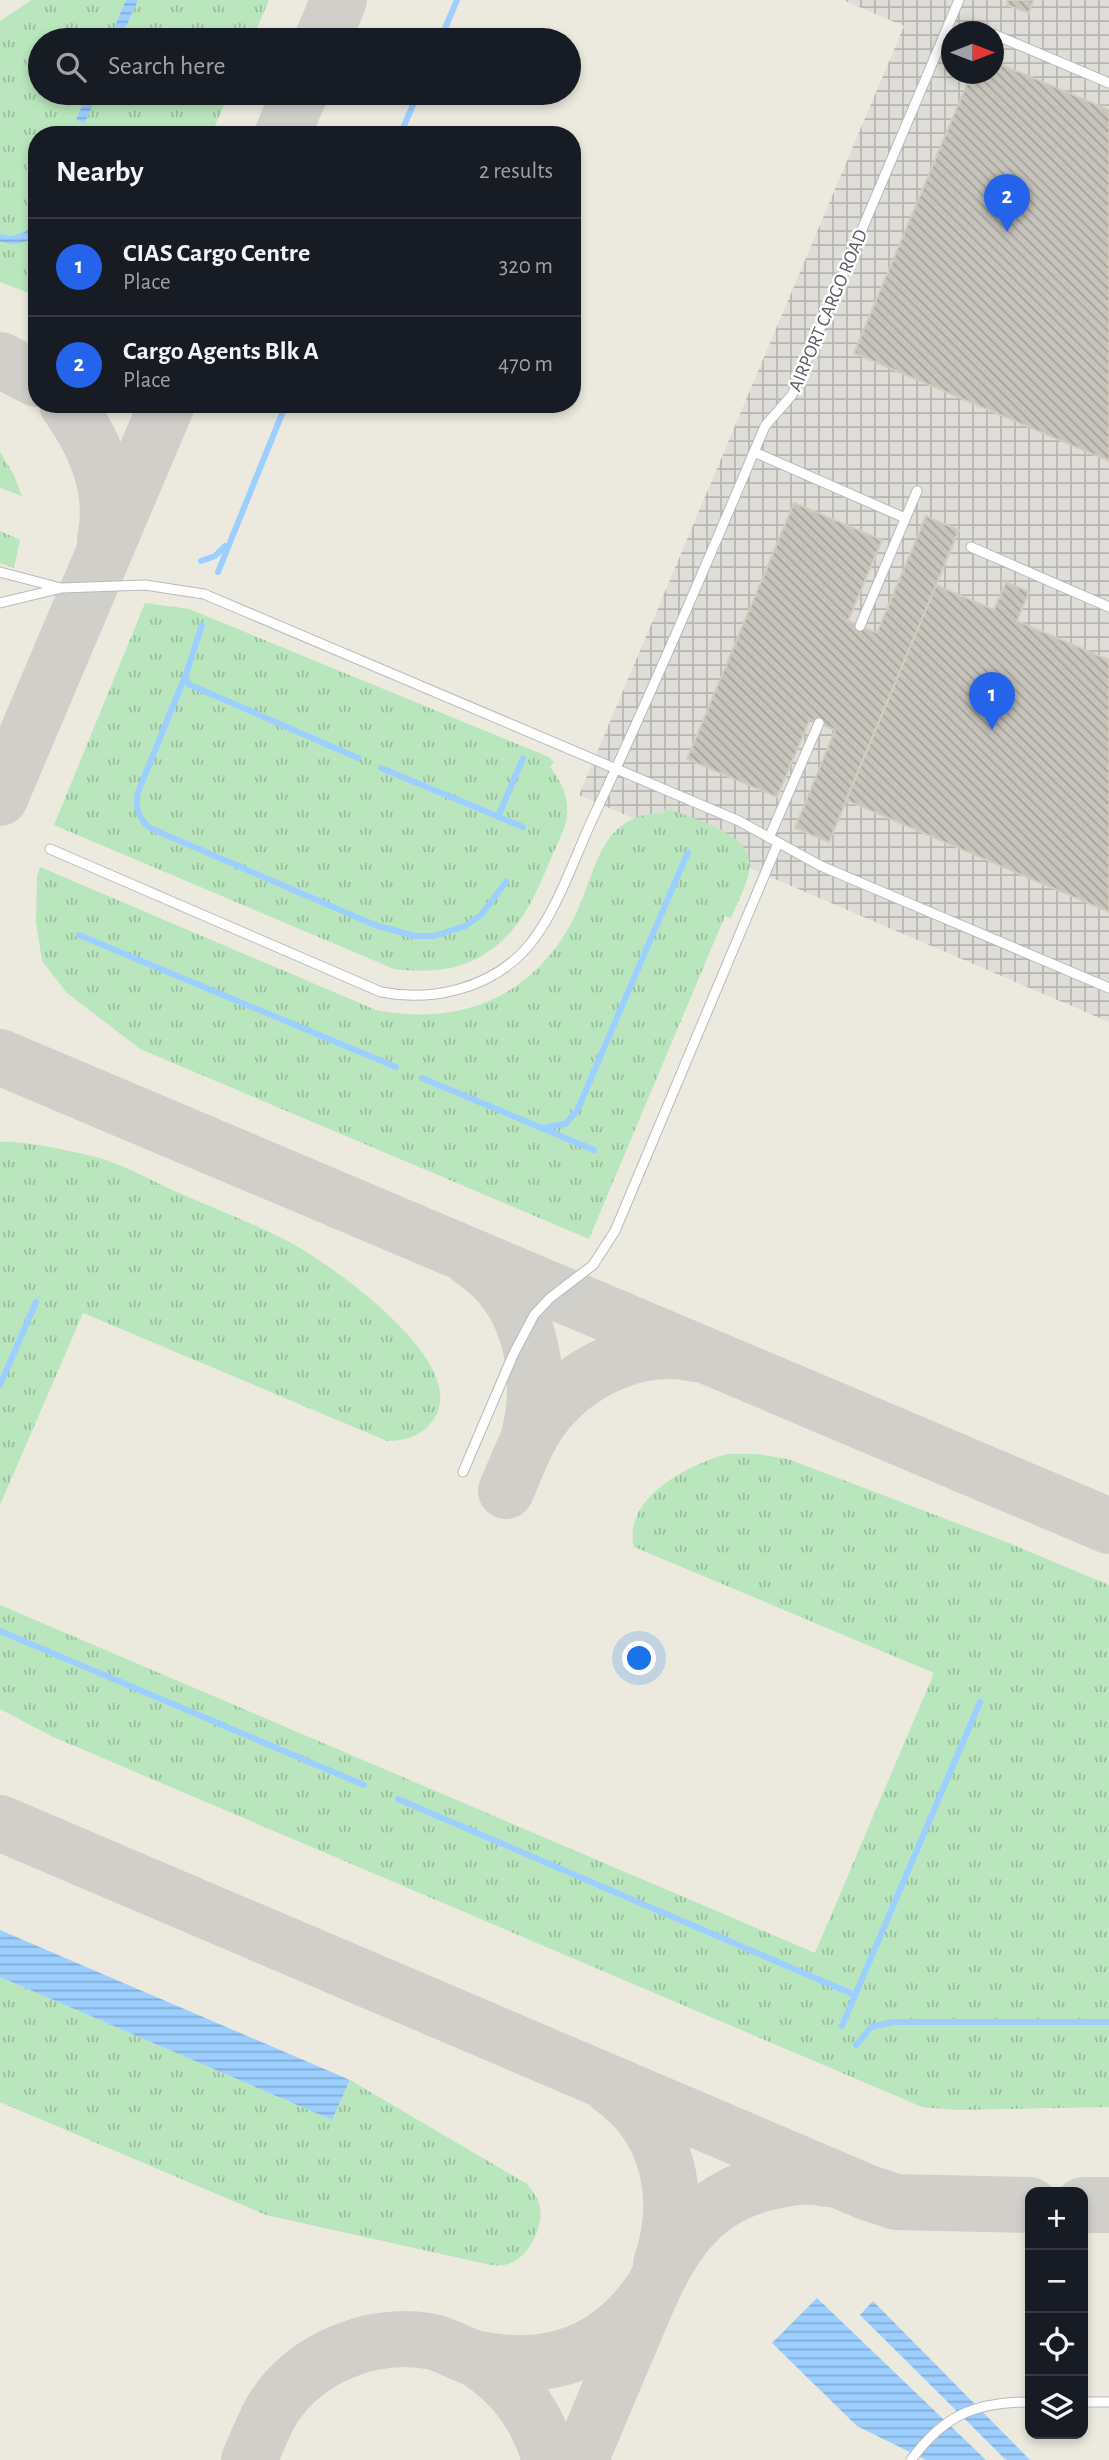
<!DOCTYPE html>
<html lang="en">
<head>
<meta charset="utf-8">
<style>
	:root { --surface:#171b24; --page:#20242c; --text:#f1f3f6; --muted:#9ea1a6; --line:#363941; --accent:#2563eb }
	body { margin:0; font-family:"Alegreya Sans",sans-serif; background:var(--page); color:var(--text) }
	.controls { position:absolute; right:21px; bottom:21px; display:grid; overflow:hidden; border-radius:14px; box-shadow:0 4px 10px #0003 }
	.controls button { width:63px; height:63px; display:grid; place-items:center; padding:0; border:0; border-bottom:2px solid var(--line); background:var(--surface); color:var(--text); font:35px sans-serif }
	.compass { position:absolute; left:941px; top:21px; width:63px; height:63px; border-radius:50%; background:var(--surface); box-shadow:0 4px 10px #0003; rotate:90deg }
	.you { position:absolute; left:640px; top:1659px; width:24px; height:24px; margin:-18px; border:5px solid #fff; border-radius:50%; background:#1a73e8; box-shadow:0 0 0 10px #1a73e833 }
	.badge { display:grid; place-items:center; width:46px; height:46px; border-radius:50%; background:var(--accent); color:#fff; font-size:23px; font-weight:700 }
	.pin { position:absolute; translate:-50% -58px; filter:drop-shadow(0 2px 4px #0008) }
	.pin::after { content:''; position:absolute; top:37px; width:24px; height:21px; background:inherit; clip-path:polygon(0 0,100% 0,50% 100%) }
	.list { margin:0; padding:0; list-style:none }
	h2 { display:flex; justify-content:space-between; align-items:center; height:91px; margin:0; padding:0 28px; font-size:30px }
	h2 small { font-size:23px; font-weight:400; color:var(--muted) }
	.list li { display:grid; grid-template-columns:46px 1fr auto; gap:21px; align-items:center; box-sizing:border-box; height:98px; padding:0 28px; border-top:2px solid var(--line) }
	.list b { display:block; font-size:26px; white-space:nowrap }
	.list p { margin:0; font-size:23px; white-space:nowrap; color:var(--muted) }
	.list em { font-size:23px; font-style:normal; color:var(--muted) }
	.icon { flex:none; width:38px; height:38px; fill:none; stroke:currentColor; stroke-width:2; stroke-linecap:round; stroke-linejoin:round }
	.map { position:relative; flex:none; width:1109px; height:2460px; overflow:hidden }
	.search { position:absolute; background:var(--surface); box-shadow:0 4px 10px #0003; left:28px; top:28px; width:553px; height:77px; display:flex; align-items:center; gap:18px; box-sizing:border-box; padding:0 24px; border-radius:38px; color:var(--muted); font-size:26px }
	.panel { position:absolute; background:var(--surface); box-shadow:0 4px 10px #0003; left:28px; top:126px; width:553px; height:287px; border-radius:28px }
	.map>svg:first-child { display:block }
	.industrial { fill:url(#industrial-grid); fill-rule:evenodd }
	.grass { fill:url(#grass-tufts) }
	.water { fill:url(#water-rules) }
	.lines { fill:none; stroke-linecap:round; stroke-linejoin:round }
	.stream { stroke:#9ccfff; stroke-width:6 }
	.taxiway { stroke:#d0cfca; stroke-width:56 }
	.building { fill:url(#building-back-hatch); stroke:#d1ccbd; stroke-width:2 }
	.service-casing { stroke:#b7babf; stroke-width:11 }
	.service { stroke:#fff; stroke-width:9 }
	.labels { text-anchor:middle; stroke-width:5; stroke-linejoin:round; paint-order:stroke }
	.street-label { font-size:19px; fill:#585c61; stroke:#fff }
</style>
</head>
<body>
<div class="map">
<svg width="1109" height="2460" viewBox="0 0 1109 2460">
	<defs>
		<pattern id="industrial-grid" width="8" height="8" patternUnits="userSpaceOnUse" patternTransform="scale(1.75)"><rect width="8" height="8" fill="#dfddd7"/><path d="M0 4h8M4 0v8" fill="none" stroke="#b8b6b2"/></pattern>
		<pattern id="grass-tufts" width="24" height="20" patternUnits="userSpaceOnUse" patternTransform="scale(1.75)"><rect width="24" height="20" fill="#b9e6bc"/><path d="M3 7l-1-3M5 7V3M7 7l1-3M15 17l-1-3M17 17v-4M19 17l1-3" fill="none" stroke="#99be9c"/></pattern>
		<pattern id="water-rules" width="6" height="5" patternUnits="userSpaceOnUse" patternTransform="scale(1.75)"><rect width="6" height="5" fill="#9ccfff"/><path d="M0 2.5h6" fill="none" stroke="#82abd2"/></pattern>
		<pattern id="building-back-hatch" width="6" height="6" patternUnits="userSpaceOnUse" patternTransform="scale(1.75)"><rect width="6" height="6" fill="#c7c4bc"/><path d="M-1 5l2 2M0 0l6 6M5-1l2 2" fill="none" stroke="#a4a29c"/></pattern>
	</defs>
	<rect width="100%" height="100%" fill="#eceadf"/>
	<path class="industrial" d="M843,0h266v1022l-530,-227 325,-769zM951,32h42v42h-42z"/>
	<path class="grass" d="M32,0h94l-17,40h-69v53h47l-11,27 9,3 13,-30h131l-18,42h-174v79l-12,18 -14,4 -11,-2v-213z
		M138,0h131l-17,40h-132z
		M37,234v62l-37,-14v-40c12,4 27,0 37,-8z
		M0,452l14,23 8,21 -22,-8z
		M0,531l20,9 -6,28 -14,-5z
		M145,603l44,6 360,148 5,5 -4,5c11,15 19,29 17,49 -2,14 -10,28 -15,40 -17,41 -33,80 -74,102 -27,14 -55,14 -84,11l-340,-144z
		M665,808c27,11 92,24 84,64 -3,15 -12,31 -18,46l-6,-2 -136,323 -449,-190 -73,-56 -25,-32 -6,-39 1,-46 3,-9 336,143c86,17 161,-15 200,-96 12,-25 18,-56 35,-78 13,-16 31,-23 52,-23z
		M0,1142c23,-2 76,10 99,16 26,7 53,23 78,34 38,17 79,32 116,52 40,22 181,121 140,176 -11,16 -28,21 -46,21l-304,-128 -83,192z
		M727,1454h30l31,5 221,84 100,42v522l-153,3 -34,-3 -871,-371 -51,-27v-104l815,348 119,-280 -300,-126c-12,-49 54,-82 93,-93z
		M0,1977l332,143 18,-40 177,104c4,6 10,12 12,19 7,20 -10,56 -31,61 -5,2 -11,1 -17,1l-225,-50 -266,-113z"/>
	<path class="water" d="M126,0h12l-18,40h-11z
		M87,93h11l-13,30 -9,-3z
		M37,214v20c-11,10 -22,12 -37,8v-8l11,2 14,-4z
		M0,1930l350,150 -18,40 -332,-143z
		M817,2298l169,162h-60l-69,-34 -85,-83z
		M873,2301l157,159h-24l-146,-145z"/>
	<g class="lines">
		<path class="stream" d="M440,40l17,-40
			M400,135l18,-42
			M201,561l14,-5 10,-10
			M218,572l68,-168
			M202,625l-16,49 2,10 170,74
			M186,674l-48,118c-3,16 0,28 14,37l223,96 40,11h19l31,-10 16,-11 25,-33
			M381,768l142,59
			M498,817l25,-59
			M79,935l317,132
			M422,1078l172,72
			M541,1128l24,-4 12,-13 111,-259
			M0,1385l36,-83
			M0,1631l364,154
			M398,1799l457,196
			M842,2026l138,-324
			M856,2045l15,-18 22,-5h216"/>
		<path class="taxiway" d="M322,40l17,-40
			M282,135l18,-42
			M0,360l37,19
			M67,404c28,39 49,85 38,135
			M0,798l167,-394
			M0,1057l1109,469
			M472,1260c60,38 73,117 56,180
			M506,1491c11,-25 20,-52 36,-73 33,-45 96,-77 153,-64
			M0,1823l866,369 30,10 134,3
			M611,2087c59,41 72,113 50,177
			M1083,2205h26
			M476,2359c39,26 61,56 74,101
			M249,2460c8,-17 15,-38 25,-53 33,-50 97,-75 154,-66 18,2 33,15 51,18 72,14 130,-7 172,-68
			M580,2460c17,-39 33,-79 50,-118 31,-74 56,-144 145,-161 17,-4 35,-6 52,-2"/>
	</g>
	<path class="building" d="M1008,0h25l-4,13 -22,-8z
		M993,61l116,49v351l-255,-108 117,-279h22z
		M794,503l88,37 -34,81 29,12 49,-117 33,14 -130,312 -34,-14 40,-98 -25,-11 -33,78 -90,-38z
		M1006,582l23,10 -12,29 92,39v252l-263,-112 90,-215 58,25z"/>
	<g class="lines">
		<defs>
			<path id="service" d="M993,34l116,49
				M754,452l151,66
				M971,547l138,60
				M0,572l61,16
				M0,603l62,-15 83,-3 59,9 535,227 82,45 288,122
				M860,626l57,-135
				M769,838l50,-115
				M50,849l331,143c50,10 106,-3 142,-40 31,-32 50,-91 69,-132 61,-130 117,-262 173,-394l27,-31 167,-395
				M463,1472l50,-117 21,-40 16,-17 43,-33 22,-34 163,-388
				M1083,2402h26
				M911,2460c33,-45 64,-58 119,-58"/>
		</defs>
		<use href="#service" class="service-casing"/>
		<use href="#service" class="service"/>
	</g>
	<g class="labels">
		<g class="street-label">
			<text transform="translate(827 310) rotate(-67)" y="7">AIRPORT CARGO ROAD</text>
		</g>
	</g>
</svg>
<div class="controls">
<button>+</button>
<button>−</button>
<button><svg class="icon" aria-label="locate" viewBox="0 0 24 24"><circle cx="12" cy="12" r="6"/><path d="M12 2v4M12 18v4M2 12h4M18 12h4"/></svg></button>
<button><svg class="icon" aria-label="layers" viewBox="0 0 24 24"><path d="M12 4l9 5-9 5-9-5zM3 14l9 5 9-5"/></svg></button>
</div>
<svg class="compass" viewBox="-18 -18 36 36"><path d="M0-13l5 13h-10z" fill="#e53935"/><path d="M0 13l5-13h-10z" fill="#9ea1a6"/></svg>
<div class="you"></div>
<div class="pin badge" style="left:992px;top:730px">1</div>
<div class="pin badge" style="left:1007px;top:232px">2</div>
<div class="search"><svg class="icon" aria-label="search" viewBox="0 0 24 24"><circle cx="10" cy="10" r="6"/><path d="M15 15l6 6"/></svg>Search here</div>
<section class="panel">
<h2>Nearby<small>2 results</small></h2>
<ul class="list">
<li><span class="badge">1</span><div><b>CIAS Cargo Centre</b><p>Place</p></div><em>320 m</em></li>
<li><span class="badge">2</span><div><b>Cargo Agents Blk A</b><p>Place</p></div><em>470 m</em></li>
</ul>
</section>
</div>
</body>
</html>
